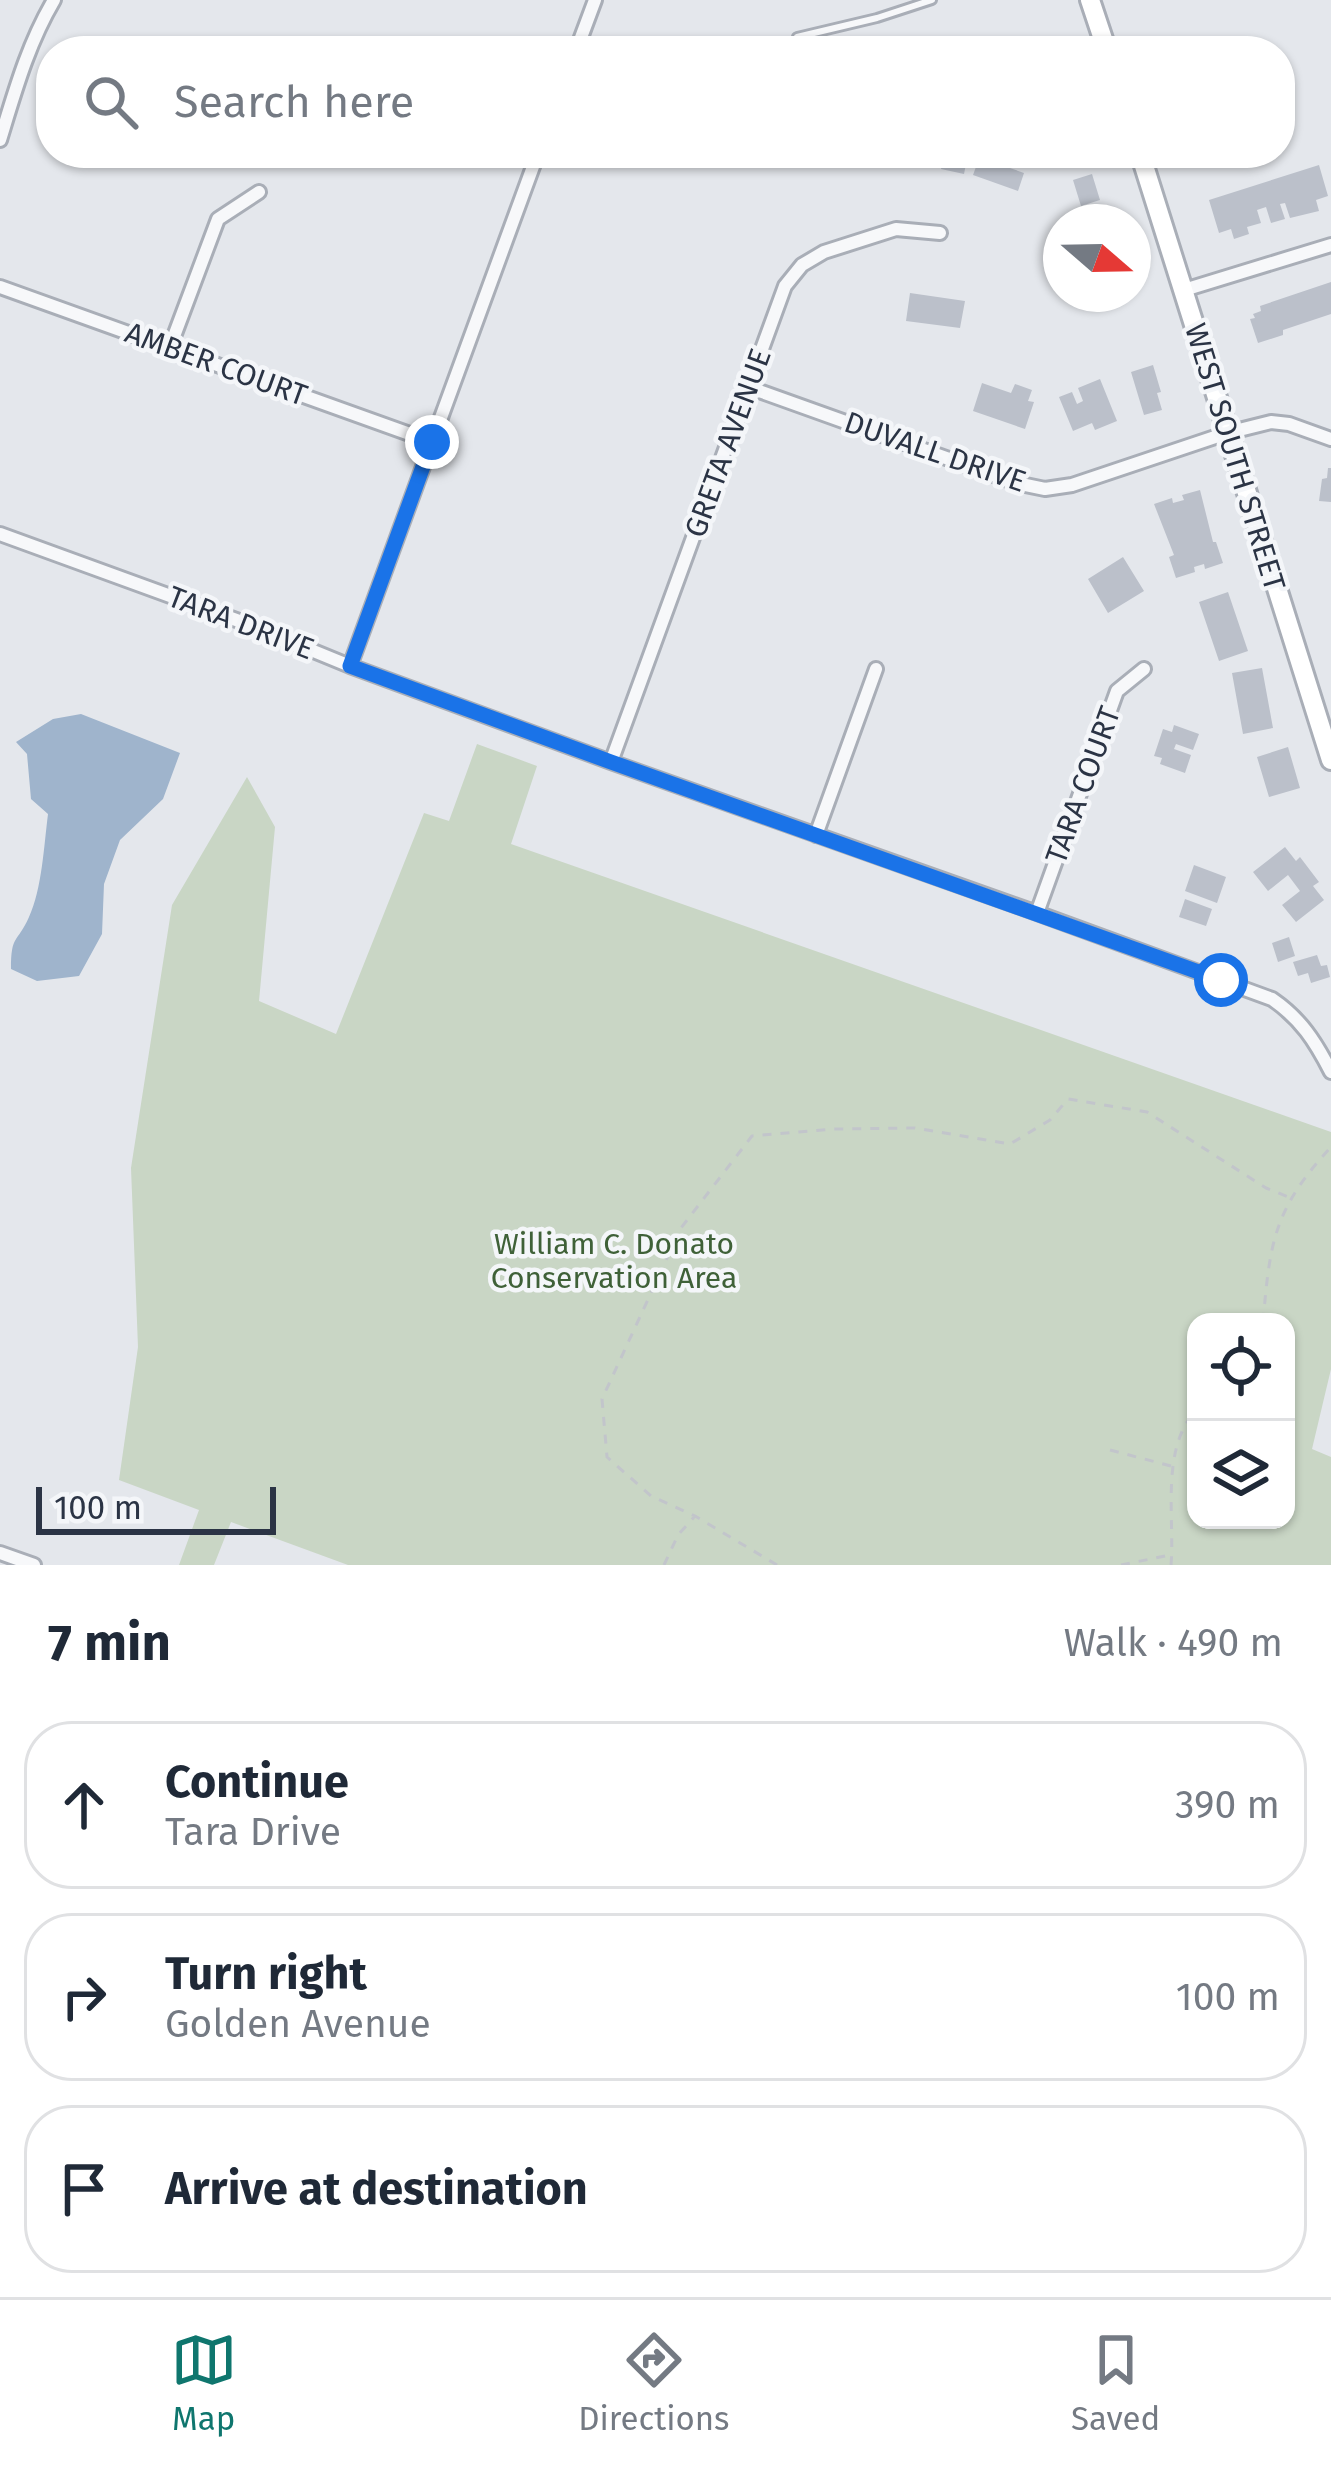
<!DOCTYPE html>
<html lang="en">
<head>
<meta charset="utf-8">
<style>
	:root { --surface:#fff; --page:#f6f6f7; --text:#1f2937; --muted:#747a83; --line:#e0e1e3; --accent:#0f766e }
	body { margin:0; font-family:"Fira Sans",sans-serif; background:var(--page); color:var(--text) }
	.controls { position:absolute; right:36px; bottom:36px; display:grid; overflow:hidden; border-radius:24px; box-shadow:0 3px 9px #0004 }
	.controls button { width:108px; height:108px; display:grid; place-items:center; padding:0; border:0; border-bottom:3px solid var(--line); background:var(--surface); color:var(--text); font:60px sans-serif }
	.compass { position:absolute; left:1043px; top:204px; width:108px; height:108px; border-radius:50%; background:var(--surface); box-shadow:0 3px 9px #0004; rotate:110deg }
	.scale { position:absolute; left:36px; bottom:30px; width:240px; box-sizing:border-box; padding-left:12px; border:6px solid #2b3445; border-top:0; font-size:33px; line-height:42px; white-space:nowrap; color:#2b3445; -webkit-text-stroke:9px #f4f6f9; paint-order:stroke }
	.stop { position:absolute; width:36px; height:36px; margin:-27px; border:9px solid #1a73e8; border-radius:50%; background:#fff }
	.stop.end { background:#1a73e8; border-color:#fff; box-shadow:0 3px 12px #0008 }
	.list { margin:0; padding:0; list-style:none }
	h2 { display:flex; justify-content:space-between; align-items:center; height:156px; margin:0; padding:0 48px; font-size:51px }
	h2 small { font-size:39px; font-weight:400; color:var(--muted) }
	.list li { display:grid; grid-template-columns:78px 1fr auto; gap:36px; align-items:center; box-sizing:border-box; height:168px; margin:0 24px 24px; padding:0 24px; border:3px solid var(--line); border-radius:48px }
	.list b { display:block; font-size:45px; white-space:nowrap }
	.list p { margin:0; font-size:39px; white-space:nowrap; color:var(--muted) }
	.list em { font-size:39px; font-style:normal; color:var(--muted) }
	.icon { flex:none; width:66px; height:66px; fill:none; stroke:currentColor; stroke-width:2; stroke-linecap:round; stroke-linejoin:round }
	.map { position:relative; flex:none; width:1331px; height:1565px; overflow:hidden }
	.search { position:absolute; background:var(--surface); box-shadow:0 3px 9px #0004; left:36px; right:36px; top:36px; height:132px; display:flex; align-items:center; gap:30px; box-sizing:border-box; padding:0 42px; border-radius:48px; color:var(--muted); font-size:45px }
	.sheet { height:732px; background:var(--surface) }
	nav { display:flex; justify-content:space-around; align-items:center; box-sizing:border-box; height:168px; border-top:3px solid var(--line); background:var(--surface); font-size:33px; color:var(--muted) }
	nav a { display:grid; justify-items:center; gap:6px }
	nav .on { color:var(--accent) }
	.map>svg:first-child { display:block }
	.green { fill:#c9d6c5; fill-rule:evenodd }
	.water { fill:#9fb4cc }
	.building { fill:#bbc0ca }
	.lines { fill:none; stroke-linecap:round; stroke-linejoin:round }
	.lane-casing { stroke:#a9aeb7; stroke-width:12 }
	.street-casing { stroke:#a9aeb7; stroke-width:18 }
	.secondary-casing { stroke:#a9aeb7; stroke-width:24 }
	.path { stroke:#c2c5cb; stroke-width:3; stroke-dasharray:9 9; stroke-linecap:butt }
	.lane { stroke:#f7f8fa; stroke-width:6 }
	.street { stroke:#f7f8fa; stroke-width:12 }
	.secondary { stroke:#fff; stroke-width:18 }
	.route { stroke:#1a73e8; stroke-width:15 }
	.labels { text-anchor:middle; stroke-width:9; stroke-linejoin:round; paint-order:stroke }
	.street-label { font-size:30px; fill:#2b3445; stroke:#f4f6f9 }
	.park-label { font-size:30px; fill:#3f6138; stroke:#f4f6f9 }
</style>
</head>
<body>
<div class="map">
<svg width="1331" height="1565" viewBox="0 0 1331 1565">
	<rect width="100%" height="100%" fill="#e4e7ec"/>
	<path class="green" d="M477,744l60,22 -26,78 820,288v237l-19,80 19,8v108h-983l-117,-43 -17,43h-35l20,-55 -80,-30 19,-133 -7,-179 41,-263 75,-128 28,50 -16,174 77,33 88,-221 25,8zM1286,1322v198h-90v-198z"/>
	<path class="water" d="M81,714l99,39 -17,46 -43,41 -16,44 -2,50 -23,42 -42,5 -26,-12c0,-35 6,-25 18,-52 13,-28 15,-72 19,-103l-17,-15 -4,-45 -11,-12 37,-23z"/>
	<path class="building" d="M945,153l23,1 -4,20 -23,-5z
		M981,153h20l-2,4 13,5 -2,6 14,5 -6,18 -45,-16z
		M1319,165l9,31 -12,4 3,11 -29,7 -5,-15 -5,1 5,15 -14,4 -5,-16 -9,3 4,13 -14,4 2,7 -15,5 -3,-10 -12,4 -10,-33z
		M1092,174l8,26 -19,6 -8,-26z
		M1331,282v32l-48,16v5l-25,8 -8,-24 5,-1 -2,-4 8,-3 -1,-5z
		M910,293l55,8 -5,27 -54,-7z
		M1153,365l8,27 -4,1 5,17 -18,5 -13,-43z
		M1100,379l17,42 -22,9 -3,-7 -19,8 -14,-34 13,-5 5,12 6,-3 -5,-13z
		M982,383l29,10 4,-9 17,6 -4,11 6,1 -9,27 -52,-18z
		M1328,468h3v34l-12,-1 3,-22 5,-1z
		M1200,490l13,52h3l7,21 -18,6 -1,-5 -10,3 1,5 -19,6 -7,-21 5,-2 -20,-51 18,-6 1,5 11,-3 -2,-5z
		M1123,557l21,34 -36,22 -20,-34z
		M1228,592l20,59 -29,10 -20,-59z
		M1262,668l11,60 -30,6 -11,-61z
		M1174,725l25,9 -6,16 -17,-6 -2,5 17,6 -6,18 -25,-9 2,-6 -8,-2 9,-27 9,3z
		M1288,747l12,41 -31,9 -12,-40z
		M1285,847l11,14 4,-4 19,25 -6,4 11,14 -28,22 -14,-17 18,-14 -12,-16 -20,16 -15,-19z
		M1194,865l32,12 -9,26 -32,-12z
		M1185,899l27,10 -6,17 -27,-9z
		M1289,937l6,19 -17,6 -6,-19z
		M1317,955l4,11 6,-1 3,12 -19,6 -3,-10 -10,3 -5,-14z"/>
	<g class="lines">
		<defs>
			<path id="lane" d="M797,37l80,-19 55,-18"/>
			<path id="street" d="M576,51l19,-51
				M0,140c15,-49 28,-96 54,-140
				M0,287l432,155
				M1184,290l147,-45
				M170,347l48,-128 41,-27
				M748,387l268,96 29,6 27,-4 155,-52 44,-11 18,2 42,15
				M0,534l250,91 100,41 261,96 426,151 235,86c29,20 43,42 59,73
				M350,666l188,-513
				M611,762l174,-476 17,-21 22,-13 72,-23 44,4
				M816,835l60,-166
				M1037,913l80,-222 27,-22
				M0,1553l34,12"/>
			<path id="secondary" d="M1090,0l17,51
				M1140,153l191,607"/>
		</defs>
		<use href="#lane" class="lane-casing"/>
		<use href="#street" class="street-casing"/>
		<use href="#secondary" class="secondary-casing"/>
		<path class="path" d="M1263,1322c7,-81 11,-113 68,-175
			M1110,1450l61,16
			M664,1565l14,-30 17,-19
			M777,1565l-82,-49 -44,-20 -44,-39 -5,-58 79,-171 71,-92 82,-7 81,-1 95,16 40,-24 18,-21 79,13 119,76 25,10
			M1121,1565l49,-10
			M1171,1565c4,-45 -11,-118 25,-154"/>
		<use href="#lane" class="lane"/>
		<use href="#street" class="street"/>
		<use href="#secondary" class="secondary"/>
	</g>
	<g class="lines">
		<path class="route" d="M432,442l-82,224 261,96 610,218"/>
	</g>
	<g class="labels">
		<g class="street-label">
			<text transform="translate(216 364) rotate(20)" y="10">AMBER COURT</text>
			<text transform="translate(728 443) rotate(-70)" y="10">GRETA AVENUE</text>
			<text transform="translate(935 452) rotate(19)" y="10">DUVALL DRIVE</text>
			<text transform="translate(1235 457) rotate(73)" y="10">WEST SOUTH STREET</text>
			<text transform="translate(241 623) rotate(21)" y="10">TARA DRIVE</text>
			<text transform="translate(1083 785) rotate(-70)" y="10">TARA COURT</text>
		</g>
		<g class="park-label">
			<text x="614" y="1254">William C. Donato<tspan x="614" dy="34">Conservation Area</tspan></text>
		</g>
	</g>
</svg>
<div class="controls">
<button><svg class="icon" aria-label="locate" viewBox="0 0 24 24"><circle cx="12" cy="12" r="6"/><path d="M12 2v4M12 18v4M2 12h4M18 12h4"/></svg></button>
<button><svg class="icon" aria-label="layers" viewBox="0 0 24 24"><path d="M12 4l9 5-9 5-9-5zM3 14l9 5 9-5"/></svg></button>
</div>
<svg class="compass" viewBox="-18 -18 36 36"><path d="M0-13l5 13h-10z" fill="#e53935"/><path d="M0 13l5-13h-10z" fill="#747a83"/></svg>
<div class="scale">100 m</div>
<div class="stop" style="left:1221px;top:980px"></div>
<div class="stop end" style="left:432px;top:442px"></div>
<div class="search"><svg class="icon" aria-label="search" viewBox="0 0 24 24"><circle cx="10" cy="10" r="6"/><path d="M15 15l6 6"/></svg>Search here</div>
</div>
<section class="sheet">
<h2>7 min<small>Walk · 490 m</small></h2>
<ul class="list">
<li><svg class="icon" aria-label="ahead" viewBox="0 0 24 24"><path d="M12 20V5M6 11l6-6 6 6"/></svg><div><b>Continue</b><p>Tara Drive</p></div><em>390 m</em></li>
<li><svg class="icon" aria-label="right" viewBox="0 0 24 24"><path d="M7 20v-9h11M14 6l5 5-5 5"/></svg><div><b>Turn right</b><p>Golden Avenue</p></div><em>100 m</em></li>
<li><svg class="icon" aria-label="arrive" viewBox="0 0 24 24"><path d="M6 21V4h12l-3 4 3 4H6"/></svg><div><b>Arrive at destination</b></div></li>
</ul>
</section>
<nav>
<a class="on"><svg class="icon" aria-label="map" viewBox="0 0 24 24"><path d="M3 6l6-2 6 2 6-2v14l-6 2-6-2-6 2zM9 4v14M15 6v14"/></svg>Map</a>
<a><svg class="icon" aria-label="directions" viewBox="0 0 24 24"><path d="M12 3l9 9-9 9-9-9zM9 14v-3h6M13 9l2 2-2 2"/></svg>Directions</a>
<a><svg class="icon" aria-label="saved" viewBox="0 0 24 24"><path d="M7 4h10v16l-5-4-5 4z"/></svg>Saved</a>
</nav>
</body>
</html>
